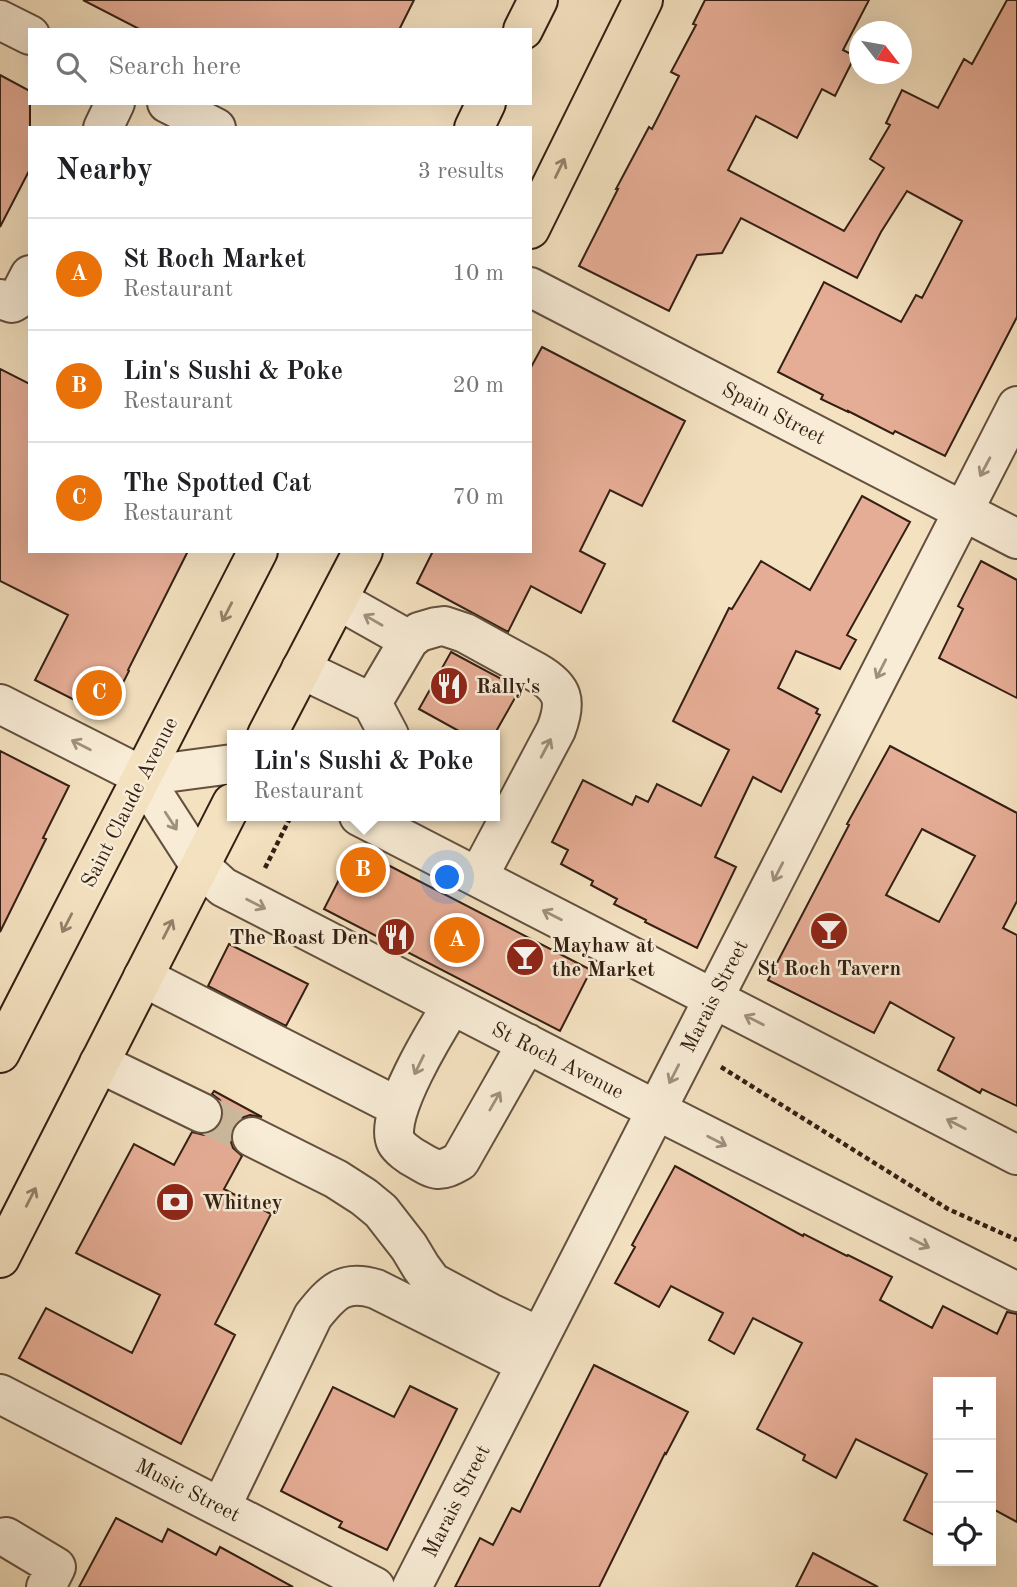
<!DOCTYPE html>
<html lang="en">
<head>
<meta charset="utf-8">
<style>
	:root { --surface:#fff; --page:#f2f2f2; --text:#202124; --muted:#757577; --line:#e0e0e0; --accent:#2563eb }
	body { margin:0; font-family:"Old Standard TT",serif; background:var(--page); color:var(--text) }
	.controls { position:absolute; right:21px; bottom:21px; display:grid; overflow:hidden; border-radius:0px; box-shadow:0 7px 28px #0002 }
	.controls button { width:63px; height:63px; display:grid; place-items:center; padding:0; border:0; border-bottom:2px solid var(--line); background:var(--surface); color:var(--text); font:35px sans-serif }
	.compass { position:absolute; left:849px; top:21px; width:63px; height:63px; border-radius:50%; background:var(--surface); box-shadow:0 7px 28px #0002; rotate:121deg }
	.you { position:absolute; left:448px; top:878px; width:24px; height:24px; margin:-18px; border:5px solid #fff; border-radius:50%; background:#1a73e8; box-shadow:0 0 0 10px #1a73e833 }
	.badge { display:grid; place-items:center; width:46px; height:46px; border-radius:50%; background:var(--accent); color:#fff; font-size:23px; font-weight:700 }
	.pin { position:absolute; translate:-50% -50%; border:4px solid #fff; box-shadow:0 2px 7px #0006 }
	.popup { position:absolute; left:227px; top:730px; width:273px; height:91px; box-sizing:border-box; display:grid; place-content:center; border-radius:0px; background:var(--surface); filter:drop-shadow(0 2px 5px #0005); font-size:23px; white-space:nowrap; color:var(--muted) }
	.popup b { font-size:26px; color:var(--text) }
	.popup::after { content:''; position:absolute; left:50%; top:100%; margin-left:-14px; border:14px solid transparent; border-top-color:var(--surface) }
	.list { margin:0; padding:0; list-style:none }
	h2 { display:flex; justify-content:space-between; align-items:center; height:91px; margin:0; padding:0 28px; font-size:30px }
	h2 small { font-size:23px; font-weight:400; color:var(--muted) }
	.list li { display:grid; grid-template-columns:46px 1fr auto; gap:21px; align-items:center; box-sizing:border-box; height:112px; padding:0 28px; border-top:2px solid var(--line) }
	.list b { display:block; font-size:26px; white-space:nowrap }
	.list p { margin:0; font-size:23px; white-space:nowrap; color:var(--muted) }
	.list em { font-size:23px; font-style:normal; color:var(--muted) }
	.icon { flex:none; width:38px; height:38px; fill:none; stroke:currentColor; stroke-width:2; stroke-linecap:round; stroke-linejoin:round }
	.map { position:relative; flex:none; width:1017px; height:1587px; overflow:hidden }
	.search { position:absolute; background:var(--surface); box-shadow:0 7px 28px #0002; left:28px; top:28px; width:504px; height:77px; display:flex; align-items:center; gap:18px; box-sizing:border-box; padding:0 24px; border-radius:0px; color:var(--muted); font-size:26px }
	.panel { position:absolute; background:var(--surface); box-shadow:0 7px 28px #0002; left:28px; top:126px; width:504px; height:427px; border-radius:0px }
	.map>svg:first-child { display:block }
	.building { fill:#e6ad96; stroke:#331f13; stroke-width:2; fill-rule:evenodd }
	.lines { fill:none; stroke-linecap:round; stroke-linejoin:round }
	.minor-tunnel { stroke:#cdba9d; stroke-width:38; stroke-dasharray:38 19; stroke-linecap:butt }
	.minor-casing { stroke:#63503e; stroke-width:42 }
	.major-casing { stroke:#331f13; stroke-width:42 }
	.path { stroke:#331f13; stroke-width:4.5; stroke-dasharray:5 3.5; stroke-linecap:butt }
	.minor { stroke:#f8ecd6; stroke-width:38 }
	.major { stroke:#f4e1c0; stroke-width:38 }
	.oneway { stroke:#94806a }
	.oneway2 { stroke:#9f907e }
	.labels { text-anchor:middle; stroke-width:5; stroke-linejoin:round; paint-order:stroke }
	.street-label { font-size:21px; fill:#331f13; stroke:#f8ecd6 }
	.poi-label { font-size:21px; font-weight:bold; fill:#331f13; stroke:#f8ecd6; text-anchor:start }
</style>
</head>
<body>
<div class="map">
<svg width="1017" height="1587" viewBox="0 0 1017 1587">
	<rect width="100%" height="100%" fill="#f4e1c0"/>
	<filter id="stains"><feTurbulence type="fractalNoise" baseFrequency=".00286" numOctaves="4"/><feColorMatrix values="0 0 0 0 .2 0 0 0 0 .09 0 0 0 0 .02 0 0 0 .5 -.17"/></filter>
	<radialGradient id="worn" r=".72"><stop offset=".6" stop-color="#630" stop-opacity="0"/><stop offset="1" stop-color="#630" stop-opacity=".3"/></radialGradient>
	<path class="building" d="M83,0h331l-15,30h-258z
		M705,0h164l-26,50 12,6 -20,40 -13,-7 -25,49 -41,-22 -28,54 116,61 40,-63 -14,-9 20,-34 -4,-2 16,-33 36,18 26,-49 8,5 35,-64h10v317l-72,139 -50,-25 -2,3 -45,-23v1l-27,-13 2,-4 -45,-23 46,-90 77,40 15,-27 6,3 40,-77 -55,-30 -26,41 -24,46 -116,-60 -19,35 -25,2 -28,56 -90,-45 39,-77h-2l33,-62 3,2 27,-53 -8,-4 25,-47 -3,-1z
		M0,75l30,16v78l-30,58z
		M542,347l143,74 -43,85 -32,-16 -30,61 25,13 -24,49 -50,-27 -23,46 -91,-49 16,-32h97v-182z
		M0,369l30,15v167h158l-60,119 1,1 -23,45 -71,-36 33,-65 -68,-34z
		M862,496l48,26 -63,113 9,5 -16,29 -44,-18 -18,37 40,21 -2,4 4,2 -39,77 -28,-15 -38,80 21,10 -39,81 -52,-26 1,-2 -32,-16 3,-5 -26,-14 2,-4 -32,-17 7,-14 -16,-8 31,-62 49,25 4,-9 12,6 9,-18 44,22 28,-56 -56,-29 56,-113 3,1 29,-48 49,29z
		M981,561l36,19v118l-78,-40 24,-49 -5,-3z
		M451,652l69,37 -26,46h-28l-47,-26z
		M890,746l127,67v88l-14,27 14,7v171l-35,-17 -2,4 -42,-23 16,-32 -64,-36 -16,31 -106,-53 81,-155 -2,-1zM922,829l53,27 -36,66 -53,-27z
		M0,751l69,35 -26,52 3,1 -46,93z
		M355,848l236,122 -31,61 -236,-122z
		M229,944l79,40 -22,42 -78,-40z
		M214,1091l48,26 -12,-2 -9,3 -8,9 -3,12 3,9 9,8 -18,33 47,25 -56,110 20,11 -54,109 -162,-86 27,-50 86,45 28,-58 -84,-42 58,-109 40,21 18,-33 12,3 10,-4 7,-8 3,-12 -4,-11 -8,-6z
		M675,1166l128,70 1,-2 43,22 1,-1 44,22 -12,23 52,28 11,-22 54,28 10,-22 10,2v208l-26,-14v-126h-53v155l-34,-17 23,-46 -71,-35 -20,39 -33,-18 2,-5 -48,-26 45,-86 -49,-25 -19,36 -25,-14 14,-27 -52,-27 -12,21 -44,-24 20,-36 -3,-2z
		M594,1365l94,47 -22,42 -1,-1 -66,134h-144l25,-49 13,7 19,-37 8,4z
		M410,1386l47,23 -70,141 -48,-23 3,-5 -61,-31 52,-104 61,30z
		M116,1518l46,24 6,-13 48,26 4,-8 73,40h-214z
		M813,1553l65,34h-82z"/>
	<g class="lines">
		<path class="minor-tunnel" d="M202,1113l50,24"/>
		<defs>
			<path id="minor" d="M0,20l30,15
				M167,103l49,25
				M103,128l12,-25
				M530,287l487,252
				M0,299l12,4 5,-3 13,-25
				M338,600l71,40
				M301,669l71,34 17,32
				M372,703l37,-63 10,-8 17,-5 8,-1 21,7 71,39c28,16 31,29 20,58l-78,147
				M0,704l142,72 58,90 23,21 433,223 361,182
				M142,776l90,-12
				M359,816l658,339
				M143,977l255,130
				M452,1005c-15,24 -69,111 -56,137 3,6 14,14 20,17 20,12 23,14 44,2l67,-118
				M99,1063l103,50
				M252,1137l84,42 28,18 17,14 28,36 12,20 11,15 60,32 48,23
				M0,1394l375,193
				M221,1507l92,-191c19,-24 31,-37 63,-27l150,75
				M6,1537l50,30 -10,20
				M412,1587l605,-1181"/>
			<path id="major" d="M523,30l15,-30
				M474,128l12,-25
				M530,229l113,-229
				M267,735l96,-184
				M0,1053l258,-502
				M0,1258l232,-455"/>
		</defs>
		<use href="#minor" class="minor-casing"/>
		<use href="#major" class="major-casing"/>
		<path class="path" d="M265,868l26,-52
			M721,1067l227,142 69,31"/>
		<use href="#minor" class="minor"/>
		<use href="#major" class="major"/>
	</g>
	<defs><path id="oneway-shaft" d="M-6 0H5M1.5-3L5.5 0L1.5 3" fill="none" stroke-width="1.6" stroke-linecap="round" stroke-linejoin="round" transform="scale(1.75)"/></defs>
	<g class="oneway">
		<use href="#oneway-shaft" transform="translate(560 168) rotate(-64)"/>
		<use href="#oneway-shaft" transform="translate(227 612) rotate(117)"/>
		<use href="#oneway-shaft" transform="translate(67 923) rotate(117)"/>
		<use href="#oneway-shaft" transform="translate(168 929) rotate(-63)"/>
		<use href="#oneway-shaft" transform="translate(31 1197) rotate(-63)"/>
	</g>
	<g class="oneway2">
		<use href="#oneway-shaft" transform="translate(985 467) rotate(118)"/>
		<use href="#oneway-shaft" transform="translate(373 620) rotate(-150)"/>
		<use href="#oneway-shaft" transform="translate(881 669) rotate(117)"/>
		<use href="#oneway-shaft" transform="translate(81 745) rotate(-153)"/>
		<use href="#oneway-shaft" transform="translate(546 748) rotate(-62)"/>
		<use href="#oneway-shaft" transform="translate(171 821) rotate(57)"/>
		<use href="#oneway-shaft" transform="translate(778 872) rotate(117)"/>
		<use href="#oneway-shaft" transform="translate(256 904) rotate(27)"/>
		<use href="#oneway-shaft" transform="translate(552 915) rotate(-153)"/>
		<use href="#oneway-shaft" transform="translate(754 1020) rotate(-153)"/>
		<use href="#oneway-shaft" transform="translate(419 1065) rotate(116)"/>
		<use href="#oneway-shaft" transform="translate(674 1074) rotate(117)"/>
		<use href="#oneway-shaft" transform="translate(495 1101) rotate(-60)"/>
		<use href="#oneway-shaft" transform="translate(956 1124) rotate(-153)"/>
		<use href="#oneway-shaft" transform="translate(717 1141) rotate(27)"/>
		<use href="#oneway-shaft" transform="translate(920 1243) rotate(27)"/>
	</g>
	<defs>
		<symbol id="restaurant-disc" viewBox="-11 -11 22 22"><circle r="9.5" fill="#8f2418" stroke="#f8ecd6"/><path d="M-5-6h1v4h1v-4h1v4h1v-4h1v5L-1.5 .5V6h-2V.5L-5-1ZM5-6V6H3V1.5H1.5Q1.5-4 5-6Z" fill="#fff"/></symbol>
		<symbol id="bar-disc" viewBox="-11 -11 22 22"><circle r="9.5" fill="#8f2418" stroke="#f8ecd6"/><path d="M-6-5H6L.8 .8V4.5H3.5V6h-7V4.5H-.8V.8Z" fill="#fff"/></symbol>
		<symbol id="bank-disc" viewBox="-11 -11 22 22"><circle r="9.5" fill="#8f2418" stroke="#f8ecd6"/><path d="M-6-4H6V4H-6ZM0-2.3a2.3 2.3 0 1 0 0 4.6a2.3 2.3 0 1 0 0-4.6Z" fill="#fff"/></symbol>
	</defs>
	<g fill-rule="evenodd">
		<use href="#restaurant-disc" x="427" y="664" width="44" height="44"/>
		<use href="#bar-disc" x="807" y="909" width="44" height="44"/>
		<use href="#restaurant-disc" x="374" y="915" width="44" height="44"/>
		<use href="#bar-disc" x="503" y="935" width="44" height="44"/>
		<use href="#bank-disc" x="153" y="1180" width="44" height="44"/>
	</g>
	<g class="labels">
		<g class="street-label">
			<text transform="translate(774 413) rotate(27)" y="7">Spain Street</text>
			<text transform="translate(129 802) rotate(-63)" y="7">Saint Claude Avenue</text>
			<text transform="translate(714 996) rotate(-63)" y="7">Marais Street</text>
			<text transform="translate(558 1060) rotate(27)" y="7">St Roch Avenue</text>
			<text transform="translate(188 1490) rotate(27)" y="7">Music Street</text>
			<text transform="translate(456 1501) rotate(-63)" y="7">Marais Street</text>
		</g>
		<g class="poi-label">
			<text x="476" y="693">Rally's</text>
			<text x="369" y="944" text-anchor="end">The Roast Den</text>
			<text x="552" y="952">Mayhaw at<tspan x="552" dy="24">the Market</tspan></text>
			<text x="829" y="975" text-anchor="middle">St Roch Tavern</text>
			<text x="202" y="1209">Whitney</text>
		</g>
	</g>
	<rect width="100%" height="100%" filter="url(#stains)"/>
	<rect width="100%" height="100%" fill="url(#worn)"/>
</svg>
<div class="controls">
<button>+</button>
<button>−</button>
<button><svg class="icon" aria-label="locate" viewBox="0 0 24 24"><circle cx="12" cy="12" r="6"/><path d="M12 2v4M12 18v4M2 12h4M18 12h4"/></svg></button>
</div>
<svg class="compass" viewBox="-18 -18 36 36"><path d="M0-13l5 13h-10z" fill="#e53935"/><path d="M0 13l5-13h-10z" fill="#757577"/></svg>
<div class="you"></div>
<div class="pin badge" style="left:457px;top:940px;background:#e8710a">A</div>
<div class="pin badge" style="left:363px;top:870px;background:#e8710a">B</div>
<div class="popup"><b>Lin's Sushi &amp; Poke</b>Restaurant</div>
<div class="pin badge" style="left:99px;top:693px;background:#e8710a">C</div>
<div class="search"><svg class="icon" aria-label="search" viewBox="0 0 24 24"><circle cx="10" cy="10" r="6"/><path d="M15 15l6 6"/></svg>Search here</div>
<section class="panel">
<h2>Nearby<small>3 results</small></h2>
<ul class="list">
<li><span class="badge" style="background:#e8710a">A</span><div><b>St Roch Market</b><p>Restaurant</p></div><em>10 m</em></li>
<li><span class="badge" style="background:#e8710a">B</span><div><b>Lin's Sushi &amp; Poke</b><p>Restaurant</p></div><em>20 m</em></li>
<li><span class="badge" style="background:#e8710a">C</span><div><b>The Spotted Cat</b><p>Restaurant</p></div><em>70 m</em></li>
</ul>
</section>
</div>
</body>
</html>
